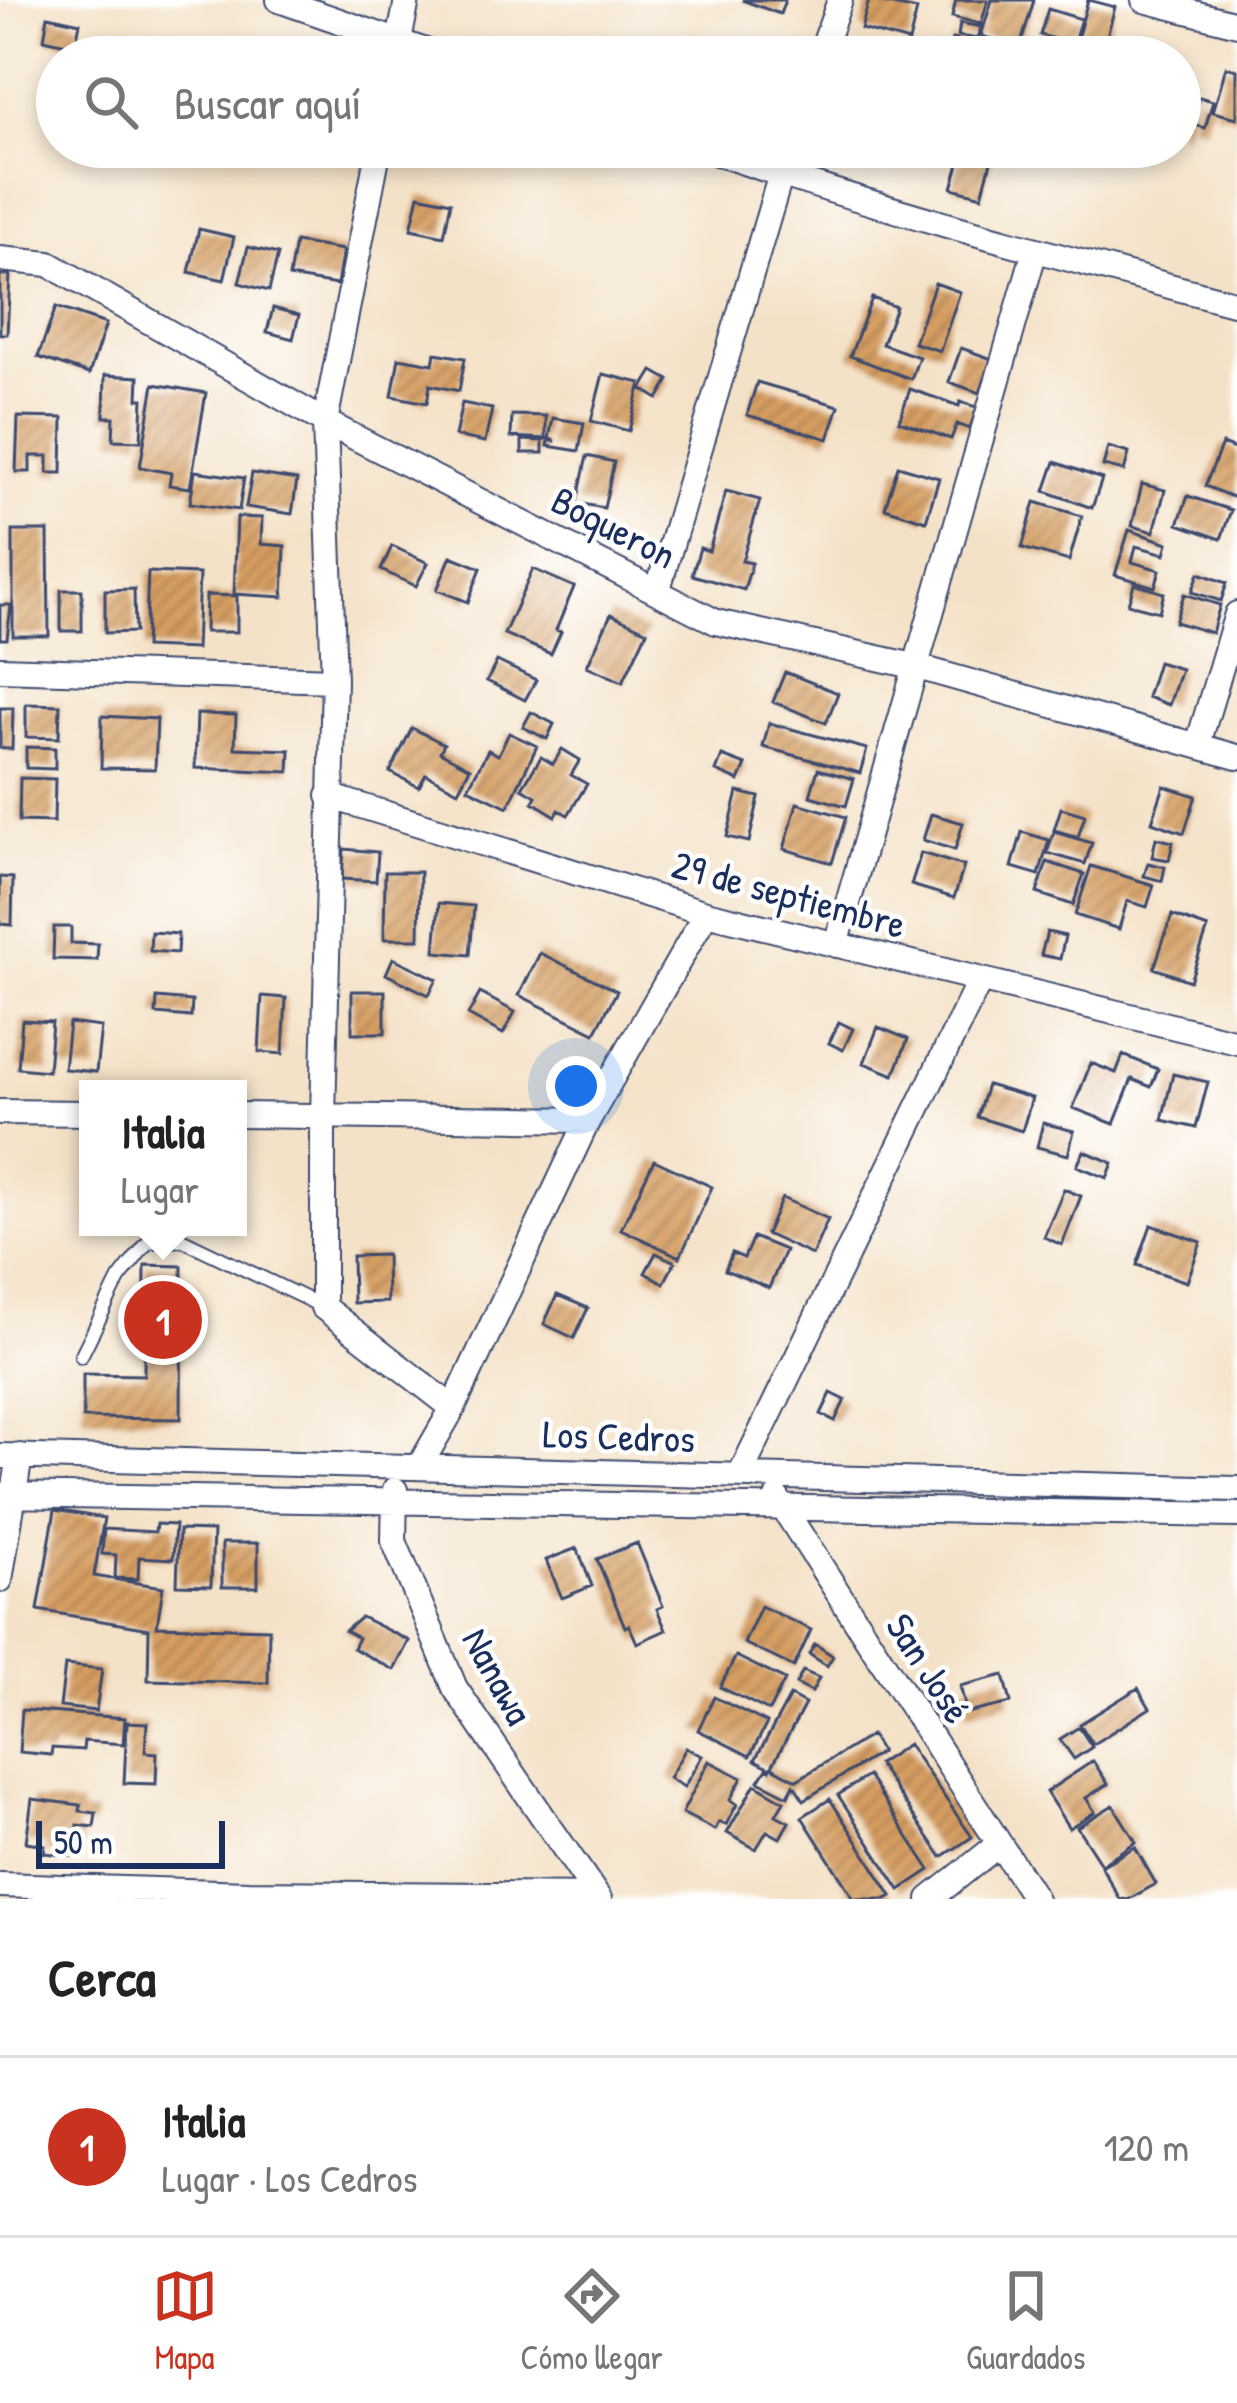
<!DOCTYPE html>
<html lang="es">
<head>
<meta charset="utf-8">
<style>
	:root { --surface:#fff; --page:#f2f2f2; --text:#222; --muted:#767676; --line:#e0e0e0; --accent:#c8321e }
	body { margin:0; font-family:"Patrick Hand",sans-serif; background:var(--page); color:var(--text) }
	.scale { position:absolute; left:36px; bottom:30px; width:189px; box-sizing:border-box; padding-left:12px; border:6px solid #1b2f5e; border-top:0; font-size:33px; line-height:42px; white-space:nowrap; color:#1b2f5e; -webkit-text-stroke:9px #fff; paint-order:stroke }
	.you { position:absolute; left:576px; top:1086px; width:42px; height:42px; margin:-30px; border:9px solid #fff; border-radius:50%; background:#1a73e8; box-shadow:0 0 0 18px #1a73e833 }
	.badge { display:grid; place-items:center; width:78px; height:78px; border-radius:50%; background:var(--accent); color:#fff; font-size:39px; font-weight:700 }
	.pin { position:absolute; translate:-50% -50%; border:6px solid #fff; box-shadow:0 3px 12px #0006 }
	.popup { position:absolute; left:79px; top:1080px; width:168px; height:156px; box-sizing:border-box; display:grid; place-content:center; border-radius:0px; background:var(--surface); filter:drop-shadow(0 3px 9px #0005); font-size:39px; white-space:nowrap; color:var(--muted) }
	.popup b { font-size:45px; color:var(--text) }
	.popup::after { content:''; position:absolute; left:50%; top:100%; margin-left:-24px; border:24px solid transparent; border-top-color:var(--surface) }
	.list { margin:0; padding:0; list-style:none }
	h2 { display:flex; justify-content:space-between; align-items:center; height:156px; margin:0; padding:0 48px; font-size:51px }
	h2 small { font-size:39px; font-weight:400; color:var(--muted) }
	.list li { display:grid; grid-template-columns:78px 1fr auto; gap:36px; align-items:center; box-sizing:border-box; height:180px; padding:0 48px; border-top:3px solid var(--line) }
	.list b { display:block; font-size:45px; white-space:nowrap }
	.list p { margin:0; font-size:39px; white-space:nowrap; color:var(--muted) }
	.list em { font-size:39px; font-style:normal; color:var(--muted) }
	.icon { flex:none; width:66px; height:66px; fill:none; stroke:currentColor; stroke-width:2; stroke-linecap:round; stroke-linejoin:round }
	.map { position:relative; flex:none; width:1237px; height:1899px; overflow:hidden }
	.search { position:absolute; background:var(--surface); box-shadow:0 6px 18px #0003; left:36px; right:36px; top:36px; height:132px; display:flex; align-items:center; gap:30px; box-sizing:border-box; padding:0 42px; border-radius:66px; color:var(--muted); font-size:45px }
	.sheet { height:336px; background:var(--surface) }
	nav { display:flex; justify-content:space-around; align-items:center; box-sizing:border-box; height:168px; border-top:3px solid var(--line); background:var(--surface); font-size:33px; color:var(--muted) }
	nav a { display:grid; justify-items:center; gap:6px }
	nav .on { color:var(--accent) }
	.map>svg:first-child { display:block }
	.building { fill:url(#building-hatch) }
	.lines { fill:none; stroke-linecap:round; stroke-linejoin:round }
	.lane-casing { stroke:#3c4a6e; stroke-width:16 }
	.street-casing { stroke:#3c4a6e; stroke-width:28 }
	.lane { stroke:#fff; stroke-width:12 }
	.street { stroke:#fff; stroke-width:24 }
	.labels { text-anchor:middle; stroke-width:9; stroke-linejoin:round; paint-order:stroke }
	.street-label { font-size:39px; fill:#1b2f5e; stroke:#fff }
</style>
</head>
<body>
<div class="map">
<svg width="1237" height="1899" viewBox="0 0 1237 1899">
	<defs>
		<pattern id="building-hatch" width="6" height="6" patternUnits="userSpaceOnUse" patternTransform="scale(3)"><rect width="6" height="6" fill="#d69e61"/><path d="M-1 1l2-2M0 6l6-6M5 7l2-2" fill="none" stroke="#ad8153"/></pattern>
	</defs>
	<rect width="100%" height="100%" fill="#fff"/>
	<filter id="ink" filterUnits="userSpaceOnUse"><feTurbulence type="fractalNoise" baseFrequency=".00833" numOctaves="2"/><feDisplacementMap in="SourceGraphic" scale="24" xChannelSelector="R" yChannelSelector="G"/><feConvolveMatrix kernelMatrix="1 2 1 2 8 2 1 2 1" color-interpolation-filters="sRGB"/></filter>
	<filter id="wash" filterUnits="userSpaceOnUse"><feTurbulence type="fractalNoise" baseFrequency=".004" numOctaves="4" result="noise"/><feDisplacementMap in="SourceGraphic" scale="48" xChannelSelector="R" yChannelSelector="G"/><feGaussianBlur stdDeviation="2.7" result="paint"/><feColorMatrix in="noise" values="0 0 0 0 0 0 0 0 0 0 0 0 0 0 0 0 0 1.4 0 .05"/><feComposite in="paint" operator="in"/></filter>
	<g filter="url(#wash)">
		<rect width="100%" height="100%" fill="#f4e2c8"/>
		<g id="blocks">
			<path class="building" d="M742,0h43l-5,14z
				M869,0l48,10 -8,32 -48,-13z
				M956,0h32l-7,24 -29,-7z
				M992,0h42l-14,47 -39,-11z
				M1088,0l27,7 -9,33 11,3 -4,14h-41z
				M1048,9l33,10 -8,25 -33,-9z
				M48,16l32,7 -5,23 -31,-7z
				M960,23l21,4 -3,12 -20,-3z
				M952,39l25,5 -2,13 -26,-5z
				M1140,42l26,8 -2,7h-28z
				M1226,67l11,3v48l-24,-6z
				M1199,97l14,4 -8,27 -14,-4z
				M1180,99l13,3 -9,31 -4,-1z
				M838,147h45l-6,20 -41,-11z
				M963,150l29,8 -10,38 -30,-8z
				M419,195l32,7 -7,34 -33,-7z
				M199,229l35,8 -10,43 -35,-8z
				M295,242l48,8 -6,35 -48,-8z
				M248,247l30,7 -9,37 -30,-8z
				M0,275h10l-3,59h-7z
				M935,283l25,9 -20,59 -26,-8z
				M872,298l24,9 -14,37 37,13 -8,22 -61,-23z
				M56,307l50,17 -17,50 -51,-17z
				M273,308l26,7 -6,24 -26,-7z
				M961,348l31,11 -12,34 -31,-11z
				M435,353l30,5 -6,33 -29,-6 -3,18 -35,-7 7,-38 34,6z
				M653,371l16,9 -11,19 -16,-10z
				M603,374l38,9 -12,48 -38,-10z
				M105,375l34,2 -1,22h5l-2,42 -28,-1 1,-23h-10z
				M757,382l82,24 -11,33 -81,-24z
				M154,384l52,9 -16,95 -21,-3 2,-12 -31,-6z
				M910,389l49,17 1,-4 17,5 -7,22 -13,-5 -6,15 -52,-18z
				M462,403l30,6 -7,33 -30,-6z
				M512,415l34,1v23l-35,-2z
				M18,417l45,1 -1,55h-14v-17h-18v16h-14z
				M553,418l31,5 -5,28 -31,-5 1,-5h7l-7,-2z
				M522,440l21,1v12h-21z
				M1222,444l15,6v49l-32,-13z
				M1108,447l21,6 -5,18 -21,-5z
				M587,456l27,6 -10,46 -27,-5z
				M1055,462l47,17 -10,29 -47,-17z
				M898,466l41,12 -13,43 -41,-13z
				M195,471l49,7 -5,32 -49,-7z
				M252,473l45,7 -5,34 -46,-7z
				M1142,484l23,6 -11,42 -22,-6z
				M726,491l34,9 -18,61 10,2 -8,27 -52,-15 8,-27 9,3z
				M1188,496l43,14 -10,29 -43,-15z
				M1035,502l47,14 -13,45 -47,-13z
				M237,517l25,1 -1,26 24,2 -2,51 -49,-3z
				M1129,530l39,13 -3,11 -29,-8 -4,16 28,8 -5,17 -40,-12z
				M13,531h35l1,105h-36z
				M392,546l36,17 -12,23 -35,-16z
				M451,556l30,12 -13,34 -31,-12z
				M533,569l41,18 -18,43 5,2 -10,22 -47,-20z
				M148,572l51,2 -3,75 -51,-2z
				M1199,573l28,10 -6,18 -29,-9z
				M1134,584l30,9 -5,19 -31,-8z
				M134,589l1,43 -30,1v-43z
				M61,590h21v41h-21z
				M1184,594l36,11 -8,28 -37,-11z
				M206,595l31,1v36h-32z
				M0,605h11l-4,34h-7z
				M611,614l36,17 -24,51 -36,-16z
				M497,661l39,19 -11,20 -38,-19z
				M1158,662l23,7 -12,36 -22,-8z
				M785,672l53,21 -12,30 -53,-21z
				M26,704l34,1 -1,33 -33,-1z
				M0,708h13l-1,41 -12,-1z
				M531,712l23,12 -7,15 -24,-12z
				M197,714l39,1 -1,33 55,2 -1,22 -94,-4z
				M102,716l55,3 -2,50 -54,-1z
				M769,723l98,26 -7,24 -97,-26z
				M412,728l32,16 -4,8 30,16 -12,23 -32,-17 -7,13 -29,-15z
				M509,733l28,13 -29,61 -40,-19 20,-38 10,5z
				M26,747l29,1v21l-29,-1z
				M562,749l18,11 -9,15 16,9 -19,31 -9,-5 -3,6 -23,-14 3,-6 -14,-8 19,-31 12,7z
				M722,756l24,9 -7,16 -23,-10z
				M818,769l36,10 -8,27 -36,-10z
				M20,778l35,1 -1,43 -35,-1z
				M1164,786l32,10 -12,37 -32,-11z
				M738,792l21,5 -10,45 -22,-5z
				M797,803l49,14 -14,46 -48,-14z
				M1061,808l24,7 -7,22 -24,-7z
				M931,814l32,9 -8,27 -32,-10z
				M1022,832l27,8 -10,35 -27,-8z
				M1054,832l38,11 -7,21 -38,-11z
				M1156,838l17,4 -4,18 -17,-3z
				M344,849l34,3 -2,29 -34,-2z
				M921,853l43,13 -10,32 -43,-13z
				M1047,862l37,12 -11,31 -36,-12z
				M1148,863l17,4 -3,14 -18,-5z
				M1091,866l63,19 -7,22 -20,-6 -8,28 -44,-14z
				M385,872h35l-1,67h-35z
				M0,877l13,1 -1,47 -12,-1z
				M439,903l35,3 -4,49 -35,-3z
				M1172,915l36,13 -18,53 -36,-13z
				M54,927h17v16l27,1 -1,16 -44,-1z
				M151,932l27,2 -1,19 -27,-2z
				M1047,932l18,4 -5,23 -19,-4z
				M540,953l77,38 -22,42 -76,-38z
				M393,958l44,21 -8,16 -43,-21z
				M352,991h33v42h-33z
				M480,993l35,19 -12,22 -35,-19z
				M262,996l24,2 -3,56 -24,-2z
				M157,998l35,3 -1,16 -35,-3z
				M22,1020l30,2 -4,49 -30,-3z
				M839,1022l14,7 -10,21 -14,-7z
				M69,1023l32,4 -5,45 -32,-3z
				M878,1027l30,12 -14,36 -30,-12z
				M1123,1055l35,14 -7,18 -19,-8 -18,45 -41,-16 18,-45 25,10z
				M1173,1074l35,8 -12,46 -34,-8z
				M987,1085l45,13 -10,33 -45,-14z
				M1043,1123l31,8 -6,24 -31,-8z
				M1084,1151l29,12 -6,15 -30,-12z
				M654,1160l58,27 -32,70 -59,-28z
				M1064,1189l17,7 -19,49 -18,-8z
				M782,1198l46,21 -16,36 -46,-21z
				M1151,1225l50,17 -14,40 -50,-17z
				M753,1237l32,13 -16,38 -44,-18 7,-17 12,5z
				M656,1253l19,9 -11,21 -19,-10z
				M386,1255l1,47 -34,1 -1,-47z
				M145,1265l37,1 -1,153 -98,-1v-44l61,1z
				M557,1295l31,13 -14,30 -30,-14z
				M831,1393l14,7 -10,21 -14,-7z
				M55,1510l49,8 -10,58 69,11 -6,39 112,3 -1,54 -120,-3 1,-51 -111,-19z
				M156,1524l19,1 -2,34 -34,-2 -1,22 -23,-1 1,-23 -14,-1 2,-25 51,3z
				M179,1530l34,1 -2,55 -34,-1z
				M222,1543h36v44h-36z
				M637,1543l26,63 -6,3 9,21 -29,13 -8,-18 -4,2 -28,-68z
				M577,1548l15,38 -30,12 -16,-38z
				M761,1606l50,24 -17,37 -50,-24z
				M361,1617l48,24 -15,29 -41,-22 5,-10 -13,-7z
				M815,1644l18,12 -6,10 -18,-12z
				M736,1656l49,24 -16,31 -49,-24z
				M65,1665l37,4 -6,42 -36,-4z
				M803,1671l16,7 -7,14 -16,-8z
				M1004,1675l7,28 -44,10 -7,-27z
				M1138,1688l12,20 -57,36 -13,-20z
				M790,1696l15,8 -34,64 -16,-8z
				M714,1697l53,26 -17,33 -52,-26z
				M22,1710l103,8 -2,26 -39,-3 -1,9 -31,-2 -1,7 -32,-3z
				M127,1722l20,1 -2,29 12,1 -1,31 -32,-1z
				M1079,1727l13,20 -18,12 -14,-20z
				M871,1735l10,17 -77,48 -10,-15 -6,11 -29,-15 8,-13 3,2 2,-3 25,13z
				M908,1744l64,93 -30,20 -64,-93z
				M686,1748l16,8 -18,31 -15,-9z
				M709,1761l33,17 -12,22 7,4 -11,21 -7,-3 -4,8 -33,-17z
				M1093,1761l15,23 -22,14 9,14 -26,16 -23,-36z
				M868,1776l62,94 -30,20 -62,-95z
				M755,1784l29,17 -8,14 13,7 -9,16 -13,-7 -11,18 -29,-16z
				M32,1799l49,6 -1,6 16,2 -2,14 -16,-2 -1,9 6,1 -3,22 -36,-4 1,-8 -19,-3z
				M830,1799l62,97 -5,3h-33l-52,-82z
				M1113,1805l23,37 -35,22 -24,-37z
				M1135,1847l21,37 -27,15h-9l-19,-33z"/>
		</g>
	</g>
	<g filter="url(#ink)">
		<use href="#blocks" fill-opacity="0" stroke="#3c4a6e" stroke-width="3"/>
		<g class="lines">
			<defs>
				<path id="lane" d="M81,1356l38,-77 29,-37 35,-2 138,66"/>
				<path id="street" d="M279,0l164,57
					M1144,0l93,24
					M396,57l11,-57
					M820,57l20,-57
					M379,147l-54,275 9,258 -11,437v190l130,101
					M700,147c176,62 357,109 537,157
					M0,259l49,5 276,158 391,200 198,44 323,91
					M658,589l131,-442
					M0,669l334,11
					M1198,744l39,-130
					M329,796l377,117 531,129
					M836,945l199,-695
					M0,1112l88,1
					M238,1115l350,5
					M0,1456l1237,33
					M419,1467l34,-59 135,-288 118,-207
					M740,1475l240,-495
					M395,1490l-1,51 61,147 144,211
					M0,1495l1237,20
					M777,1498l258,401
					M0,1580l20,-124
					M0,1885l249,8 348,3
					M930,1899l69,-55"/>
			</defs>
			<use href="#lane" class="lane-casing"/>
			<use href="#street" class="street-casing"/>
			<use href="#lane" class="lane"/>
			<use href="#street" class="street"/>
		</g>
	</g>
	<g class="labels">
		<g class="street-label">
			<text transform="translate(614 527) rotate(27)" y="14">Boqueron</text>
			<text transform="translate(789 894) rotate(15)" y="14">29 de septiembre</text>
			<text transform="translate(619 1436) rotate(2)" y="14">Los Cedros</text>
			<text transform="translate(929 1668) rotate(57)" y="14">San José</text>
			<text transform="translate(498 1676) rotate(61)" y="14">Nanawa</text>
		</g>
	</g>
</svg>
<div class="scale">50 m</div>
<div class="you"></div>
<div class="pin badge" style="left:163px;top:1320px">1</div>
<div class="popup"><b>Italia</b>Lugar</div>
<div class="search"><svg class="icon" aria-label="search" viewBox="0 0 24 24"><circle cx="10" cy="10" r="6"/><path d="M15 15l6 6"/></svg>Buscar aquí</div>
</div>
<section class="sheet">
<h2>Cerca<small></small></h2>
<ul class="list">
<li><span class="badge">1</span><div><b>Italia</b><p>Lugar · Los Cedros</p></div><em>120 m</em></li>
</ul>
</section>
<nav>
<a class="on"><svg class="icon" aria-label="map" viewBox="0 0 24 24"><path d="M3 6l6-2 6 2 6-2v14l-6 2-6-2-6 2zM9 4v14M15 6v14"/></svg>Mapa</a>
<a><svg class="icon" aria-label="directions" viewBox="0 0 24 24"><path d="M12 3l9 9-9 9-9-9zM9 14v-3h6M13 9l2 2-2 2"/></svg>Cómo llegar</a>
<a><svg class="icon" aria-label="saved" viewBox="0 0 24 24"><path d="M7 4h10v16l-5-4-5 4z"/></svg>Guardados</a>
</nav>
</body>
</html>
